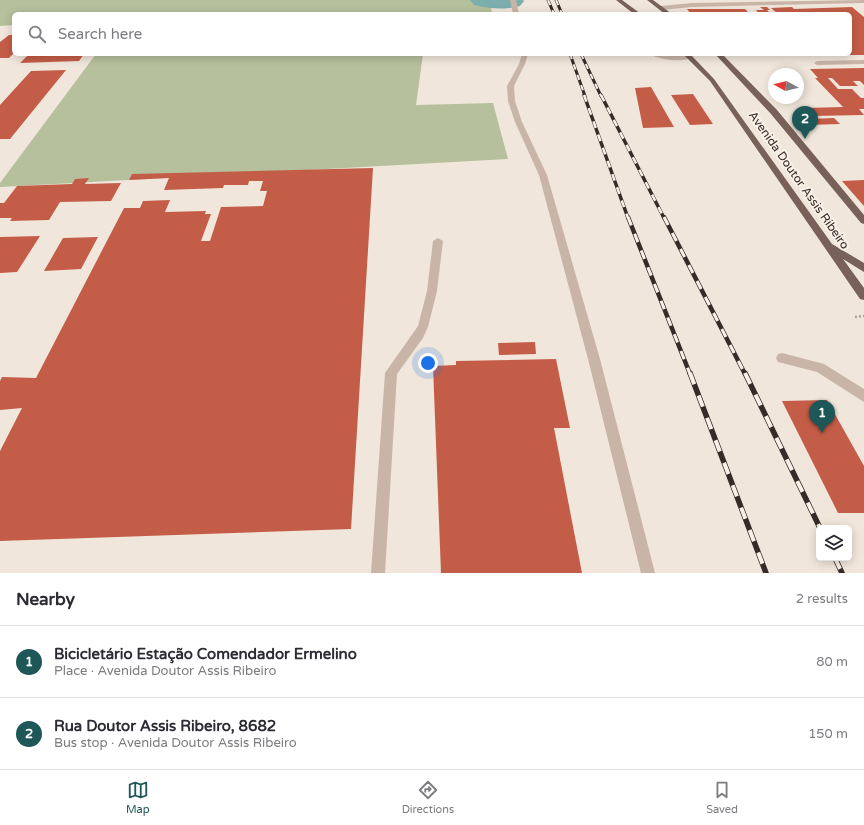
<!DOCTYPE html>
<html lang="en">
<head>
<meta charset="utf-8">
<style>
	:root { --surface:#fff; --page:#f2f2f3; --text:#2b2b33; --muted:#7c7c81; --line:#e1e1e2; --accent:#1e5757 }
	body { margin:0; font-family:"Varela Round",sans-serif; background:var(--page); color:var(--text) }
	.controls { position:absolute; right:12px; bottom:12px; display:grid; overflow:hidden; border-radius:6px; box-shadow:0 2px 10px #0003 }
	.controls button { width:36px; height:36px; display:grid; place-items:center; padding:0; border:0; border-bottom:1px solid var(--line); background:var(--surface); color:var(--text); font:20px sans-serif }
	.compass { position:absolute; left:768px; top:68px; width:36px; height:36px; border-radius:50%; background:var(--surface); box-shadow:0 2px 10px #0003; rotate:278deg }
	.you { position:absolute; left:428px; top:363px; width:14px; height:14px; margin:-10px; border:3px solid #fff; border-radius:50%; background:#1a73e8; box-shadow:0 0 0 6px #1a73e833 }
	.badge { display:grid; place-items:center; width:26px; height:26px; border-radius:50%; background:var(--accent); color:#fff; font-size:13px; font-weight:700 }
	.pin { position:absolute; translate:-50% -33px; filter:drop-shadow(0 1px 2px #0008) }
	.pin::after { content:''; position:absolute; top:21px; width:14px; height:12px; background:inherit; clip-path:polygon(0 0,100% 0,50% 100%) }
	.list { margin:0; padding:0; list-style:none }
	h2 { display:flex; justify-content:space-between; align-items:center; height:52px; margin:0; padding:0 16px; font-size:17px }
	h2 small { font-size:13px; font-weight:400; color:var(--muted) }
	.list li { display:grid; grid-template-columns:26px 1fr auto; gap:12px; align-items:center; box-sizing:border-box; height:72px; padding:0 16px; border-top:1px solid var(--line) }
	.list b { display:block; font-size:15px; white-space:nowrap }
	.list p { margin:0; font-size:13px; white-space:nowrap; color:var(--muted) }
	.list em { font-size:13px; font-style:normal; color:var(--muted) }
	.icon { flex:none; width:22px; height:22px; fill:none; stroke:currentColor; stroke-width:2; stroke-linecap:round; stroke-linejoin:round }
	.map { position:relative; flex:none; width:864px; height:573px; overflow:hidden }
	.search { position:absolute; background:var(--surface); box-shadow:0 2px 10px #0003; left:12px; right:12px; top:12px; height:44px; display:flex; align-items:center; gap:10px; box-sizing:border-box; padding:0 14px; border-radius:6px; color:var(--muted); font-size:15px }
	.sheet { height:196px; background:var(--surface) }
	nav { display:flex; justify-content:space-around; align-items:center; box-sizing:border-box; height:56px; border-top:1px solid var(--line); background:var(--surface); font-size:11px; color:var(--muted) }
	nav a { display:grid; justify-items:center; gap:2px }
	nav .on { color:var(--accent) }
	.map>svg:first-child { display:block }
	.green { fill:#b6c09c }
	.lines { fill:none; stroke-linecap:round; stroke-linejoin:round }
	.river { fill:#7baead; fill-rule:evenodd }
	.building { fill:#c45d47 }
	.path { stroke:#b59f92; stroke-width:2.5; stroke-dasharray:2 2; stroke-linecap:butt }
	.minor { fill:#c9b5a7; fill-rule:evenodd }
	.major { fill:#786159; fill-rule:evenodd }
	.rail-far3-casing { stroke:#362b28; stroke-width:3 }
	.rail-far2-casing { stroke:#362b28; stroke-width:3.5 }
	.rail-far1-casing { stroke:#362b28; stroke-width:4.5 }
	.rail-casing { stroke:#362b28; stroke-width:5.5 }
	.rail-far3 { stroke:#f9f0e8; stroke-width:2; stroke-dasharray:5.5; stroke-linecap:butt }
	.rail-far2 { stroke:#f9f0e8; stroke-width:2.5; stroke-dasharray:7; stroke-linecap:butt }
	.rail-far1 { stroke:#f9f0e8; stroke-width:3; stroke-dasharray:9; stroke-linecap:butt }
	.rail { stroke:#f9f0e8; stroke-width:4; stroke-dasharray:12; stroke-linecap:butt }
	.labels { text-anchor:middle; stroke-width:4; stroke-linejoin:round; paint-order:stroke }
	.street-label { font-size:12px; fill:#362b28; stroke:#f9f0e8 }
</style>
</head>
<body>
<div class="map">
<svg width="864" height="573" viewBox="0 0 864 573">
	<rect width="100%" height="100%" fill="#f1e6db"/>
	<path class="green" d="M0,0h490l2,14h-478v11l-14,1z
		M96,54h327l-7,51 77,-2 15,56 -508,28v-4z"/>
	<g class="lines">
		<path class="river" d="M470,0h53l1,1 -4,5c-15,4 -31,3 -46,-1z"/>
	</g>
	<path class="building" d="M760,7h7l3,3h-3l4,4h-12l-3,-4h8z
		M792,7l2,2 58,-2 12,10v38h-14v-41h-72l-7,-6z
		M687,9h58l5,5h-59z
		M9,35h5v18l-5,5h-9v-16z
		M29,54h55l-5,7 -59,2z
		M864,68v17l-4,-4h-7l5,5h-18l-8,-8h-4l10,11h14l9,9h3v11h-5l5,6 -52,1 -8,-8 39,-1 -28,-29h3l-8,-9z
		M66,70l-56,69h-10v-34l31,-34z
		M651,87l23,40 -31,1 -8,-40z
		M693,94l20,30 -23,1 -19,-30z
		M834,118l6,6 -33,1 -2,-4h6l-3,-2z
		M373,168l-22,361 -351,12v-90l22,-43 -22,2v-29l2,-4 34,1 88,-170h16l3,-7 27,-1 -5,12 41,-1 -1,3h6l-10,27h9l11,-34 42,-1 4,-15h-7l3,-10h-14l-1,4h-24l-1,3 -59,2 5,-12 -40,2 3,-6z
		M89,178l-4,6 36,-1 -10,18 -51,1 -11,18 -39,1 2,-3h-12v-15h4l13,-17 55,-2 3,-5z
		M864,180v26l-22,-25z
		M40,236l-23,36 -17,1v-36z
		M98,237l-17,32 -37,2 19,-33z
		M535,342l1,12 -37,1 -1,-12z
		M556,359l14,69h-16l28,145h-141l-8,-207 23,-1v-4z
		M827,400l37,66v47h-26l-56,-112z"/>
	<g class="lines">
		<path class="path" d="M855,317l9,-1"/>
		<path class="minor" d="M510,0h6l3,14h-6z
			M864,0v3l-172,4 -31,3 -3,-2 3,-2 31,-3z
			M522,54h6l-3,10 -11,22 1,15 7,21 25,53 53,184 55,214h-14l-53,-214 -49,-184 -24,-53 -7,-21 -1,-15 12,-22z
			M650,54l19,2 21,-1 3,2c-8,6 -35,3 -43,-3z
			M864,60v4l-47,1 -3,-2 3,-2z
			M438,238l5,3 -6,50 -9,36 -5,11 -26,36 -12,199h-14l14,-200 33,-47 9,-35 6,-50z
			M782,353l42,11 40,25v13l-47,-30 -39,-10 -2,-4 2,-4z"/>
		<path class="major" d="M616,0h6l19,14h-7z
			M647,0h6l19,14h-7z
			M683,54h7l24,25 118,165 32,19v9l-21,-13 21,29v12l-4,-1 -150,-218z
			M715,54h7l55,56 87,105v9l-3,-1 -90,-109z"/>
		<defs>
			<path id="rail-far3" d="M548,0l6,14
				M556,0l6,14
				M570,54l15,42
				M581,54l20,42"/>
			<path id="rail-far2" d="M584,95l44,123
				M601,95l63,123"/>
			<path id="rail-far1" d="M628,217l62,157
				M664,217l81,157"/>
			<path id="rail" d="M690,373l76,200
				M745,373l75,155
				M835,558l7,15"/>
		</defs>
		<use href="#rail-far3" class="rail-far3-casing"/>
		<use href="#rail-far2" class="rail-far2-casing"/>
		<use href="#rail-far1" class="rail-far1-casing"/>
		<use href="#rail" class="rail-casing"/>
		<use href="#rail-far3" class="rail-far3"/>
		<use href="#rail-far2" class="rail-far2"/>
		<use href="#rail-far1" class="rail-far1"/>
		<use href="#rail" class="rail"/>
	</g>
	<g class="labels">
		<g class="street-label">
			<text transform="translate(799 180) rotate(55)" y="4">Avenida Doutor Assis Ribeiro</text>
		</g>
	</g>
</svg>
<div class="controls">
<button><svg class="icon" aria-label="layers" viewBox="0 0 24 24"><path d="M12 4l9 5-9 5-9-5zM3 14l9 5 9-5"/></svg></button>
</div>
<svg class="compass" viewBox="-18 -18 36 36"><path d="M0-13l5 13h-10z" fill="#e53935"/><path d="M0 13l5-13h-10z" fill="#7c7c81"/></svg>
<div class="you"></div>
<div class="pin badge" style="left:822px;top:433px">1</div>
<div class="pin badge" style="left:805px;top:139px">2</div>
<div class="search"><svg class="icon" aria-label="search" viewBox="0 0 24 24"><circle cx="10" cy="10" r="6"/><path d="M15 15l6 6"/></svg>Search here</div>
</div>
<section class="sheet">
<h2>Nearby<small>2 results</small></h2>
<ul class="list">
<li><span class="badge">1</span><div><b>Bicicletário Estação Comendador Ermelino</b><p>Place · Avenida Doutor Assis Ribeiro</p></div><em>80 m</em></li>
<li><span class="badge">2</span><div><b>Rua Doutor Assis Ribeiro, 8682</b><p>Bus stop · Avenida Doutor Assis Ribeiro</p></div><em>150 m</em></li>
</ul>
</section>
<nav>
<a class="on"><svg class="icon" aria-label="map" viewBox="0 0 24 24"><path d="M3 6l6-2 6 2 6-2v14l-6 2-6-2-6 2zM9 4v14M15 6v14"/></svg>Map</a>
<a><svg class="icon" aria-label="directions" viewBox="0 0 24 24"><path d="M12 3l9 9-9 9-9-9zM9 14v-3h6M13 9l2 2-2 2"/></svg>Directions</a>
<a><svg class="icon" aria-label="saved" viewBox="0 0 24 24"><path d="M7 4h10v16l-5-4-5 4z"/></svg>Saved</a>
</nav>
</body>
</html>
